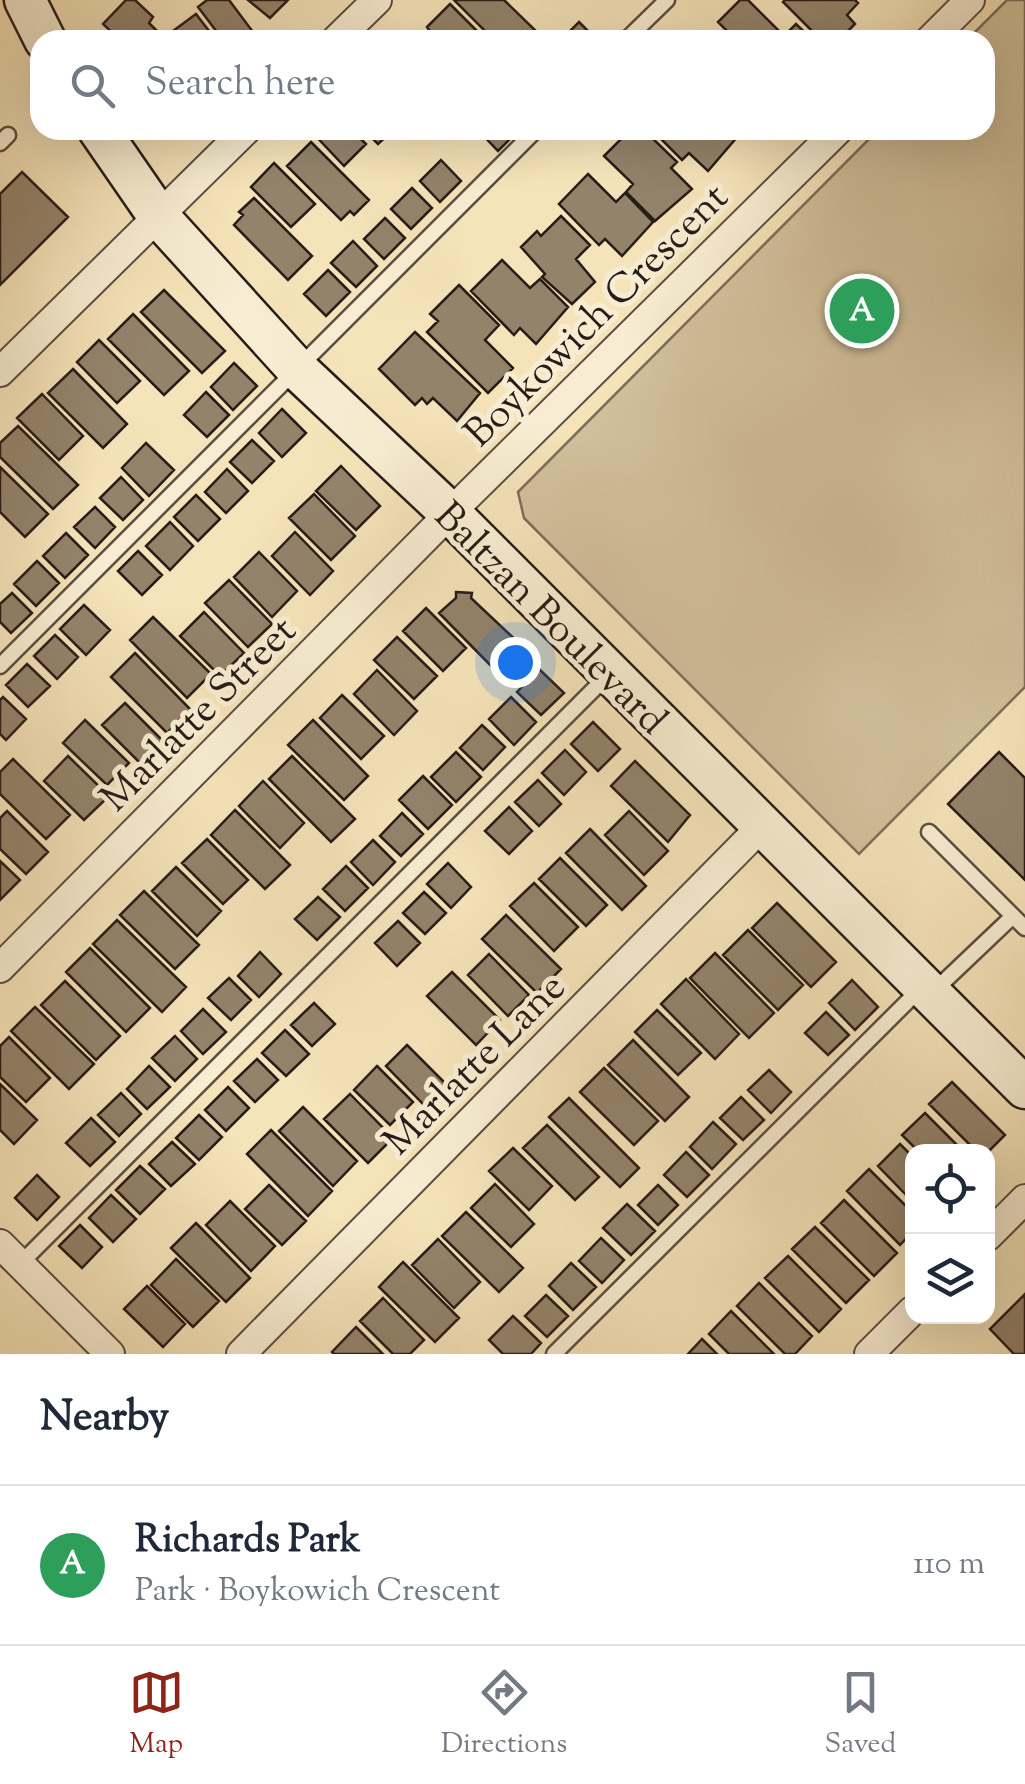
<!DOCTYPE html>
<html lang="en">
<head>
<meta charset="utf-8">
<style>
	:root { --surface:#fff; --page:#f2f2f3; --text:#1f2937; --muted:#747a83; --line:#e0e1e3; --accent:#8f2418 }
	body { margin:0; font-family:"Sorts Mill Goudy",serif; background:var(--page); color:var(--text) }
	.controls { position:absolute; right:30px; bottom:30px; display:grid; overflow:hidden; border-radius:20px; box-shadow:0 10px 40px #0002 }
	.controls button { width:90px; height:90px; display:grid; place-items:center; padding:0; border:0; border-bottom:2px solid var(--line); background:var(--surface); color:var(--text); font:50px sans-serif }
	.you { position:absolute; left:515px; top:662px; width:35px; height:35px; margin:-25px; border:8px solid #fff; border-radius:50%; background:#1a73e8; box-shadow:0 0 0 15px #1a73e833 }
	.badge { display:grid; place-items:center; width:65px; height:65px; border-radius:50%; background:var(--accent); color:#fff; font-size:32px; font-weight:700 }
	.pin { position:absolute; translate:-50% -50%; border:5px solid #fff; box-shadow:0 2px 10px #0006 }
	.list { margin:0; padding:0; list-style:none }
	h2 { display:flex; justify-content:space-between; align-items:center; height:130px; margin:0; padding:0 40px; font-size:42px }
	h2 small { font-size:32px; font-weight:400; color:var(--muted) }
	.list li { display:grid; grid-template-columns:65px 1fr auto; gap:30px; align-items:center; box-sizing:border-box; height:160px; padding:0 40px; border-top:2px solid var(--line) }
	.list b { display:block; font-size:38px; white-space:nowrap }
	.list p { margin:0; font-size:32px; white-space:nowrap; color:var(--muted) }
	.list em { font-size:32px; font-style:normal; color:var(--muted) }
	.icon { flex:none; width:55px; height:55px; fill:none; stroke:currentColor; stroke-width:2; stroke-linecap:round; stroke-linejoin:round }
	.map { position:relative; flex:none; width:1025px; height:1354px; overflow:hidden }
	.search { position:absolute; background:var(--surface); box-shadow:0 10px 40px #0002; left:30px; right:30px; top:30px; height:110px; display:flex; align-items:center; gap:25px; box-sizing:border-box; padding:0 35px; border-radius:30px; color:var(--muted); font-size:38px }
	.sheet { height:290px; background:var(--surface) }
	nav { display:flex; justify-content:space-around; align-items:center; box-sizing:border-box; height:140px; border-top:2px solid var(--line); background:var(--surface); font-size:28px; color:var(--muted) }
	nav a { display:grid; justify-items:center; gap:5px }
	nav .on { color:var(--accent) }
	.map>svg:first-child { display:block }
	.green { fill:#d2c19d; stroke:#7d6e5a; stroke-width:2.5 }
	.building { fill:#93836b; stroke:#281c17; stroke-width:2.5 }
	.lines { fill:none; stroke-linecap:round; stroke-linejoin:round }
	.lane-casing { stroke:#5b4e40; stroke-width:19 }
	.street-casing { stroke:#5b4e40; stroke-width:32 }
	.secondary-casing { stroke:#281c17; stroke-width:45 }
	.lane { stroke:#f8edd2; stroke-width:14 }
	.street { stroke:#f8edd2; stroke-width:28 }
	.secondary { stroke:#f8edd2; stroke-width:40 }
	.labels { text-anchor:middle; stroke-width:10; stroke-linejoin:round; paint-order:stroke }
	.street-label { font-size:40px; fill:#281c17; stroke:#f8edd2 }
</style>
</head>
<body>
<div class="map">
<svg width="1025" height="1354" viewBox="0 0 1025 1354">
	<rect width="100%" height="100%" fill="#f5e3b9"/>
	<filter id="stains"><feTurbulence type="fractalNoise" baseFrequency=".002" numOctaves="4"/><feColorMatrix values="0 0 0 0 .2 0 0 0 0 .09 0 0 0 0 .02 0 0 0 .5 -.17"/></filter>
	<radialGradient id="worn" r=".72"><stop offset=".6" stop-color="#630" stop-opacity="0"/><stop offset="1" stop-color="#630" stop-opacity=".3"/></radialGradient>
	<path class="green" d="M1007,0h18v687l-166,167 -335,-336 -6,-26 360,-362h107v-90h-18z"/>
	<path class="building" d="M126,0h9l18,17 -4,6 17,17h-46l-17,-16z
		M207,0h22l30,40h-36l-25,-33z
		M248,0h40l-18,18z
		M454,0h50l34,33 -7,7h-37z
		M740,0h8l36,36 12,-12 17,16h-77l-18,-18z
		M785,0h70l3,3 -11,12 8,9 -16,16h-18l-38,-38z
		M450,4l35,35 -2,1h-46l-6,-7 -4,-6z
		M196,14l20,26h-36l-7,-9z
		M579,22l18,18h-36z
		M310,130h42l14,14 -22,22z
		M364,130h29l-15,14z
		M478,130h41l-21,21z
		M630,130h14l33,32 -6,6 21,21 -37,32 -29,-29 7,-8 -29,-28z
		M652,130h80l6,6 -30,35 -19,-18 -7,7z
		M311,142l58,58 -15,15 -4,-4 -9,9 -54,-54z
		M441,160l20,21 -21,21 -20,-21z
		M274,163l41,41 -24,23 -40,-40z
		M22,172l46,45 -68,68v-91z
		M588,174l28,28 9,-9 28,29 -31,34 -17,-17 -6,6 -40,-41z
		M412,188l20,20 -21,21 -20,-20z
		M254,198l58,58 -24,24 -54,-55 9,-10 -4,-3z
		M561,216l29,29 -14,14 19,23 -23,22 -30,-27 3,-3 -24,-27 16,-16 4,5z
		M385,218l20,20 -21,21 -20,-20z
		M353,241l24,25 -21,21 -25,-24z
		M502,260l28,28 10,-9 28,28 -32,37 -16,-16 -6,7 -43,-44z
		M328,270l22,22 -24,24 -22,-22z
		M459,285l40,40 -14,15 28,28 -25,25 -61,-61 11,-11 -8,-7z
		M164,290l61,61 -23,22 -61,-61z
		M133,314l56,57 -25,24 -56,-56z
		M415,332l65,61 -23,28 -24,-23 -6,6 -5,-6 -7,7 -36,-36z
		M99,340l41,41 -23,22 -40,-41z
		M234,363l23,23 -24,24 -22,-23z
		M73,369l54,55 -24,24 -55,-55z
		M206,392l23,23 -22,22 -23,-22z
		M42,394l41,42 -24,24 -42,-42z
		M282,409l24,24 -24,24 -23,-24z
		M18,426l60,59 -25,24 -53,-52v-14z
		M252,440l22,21 -22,22 -22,-21z
		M146,443l28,27 -25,26 -27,-28z
		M341,466l39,40 -24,24 -40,-39z
		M0,467l48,47 -23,23 -25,-25z
		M227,469l21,22 -22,22 -21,-21z
		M121,477l22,23 -20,20 -23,-22z
		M314,494l41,42 -24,24 -42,-42z
		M196,495l24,24 -22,22 -24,-24z
		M95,507l20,20 -20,21 -21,-21z
		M170,522l23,24 -23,24 -24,-24z
		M295,532l38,39 -23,24 -38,-39z
		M66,533l22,22 -23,23 -22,-22z
		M138,551l24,24 -20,20 -24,-24z
		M259,552l38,39 -25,26 -38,-40z
		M37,561l22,22 -23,23 -22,-22z
		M229,580l43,44 -24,23 -43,-44z
		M456,592l16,1 -1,5 51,48 -19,18 -2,-2 -7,7 -55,-56 17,-15z
		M12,593l20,20 -21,20 -11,-11v-18z
		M84,605l26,25 -24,25 -26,-26z
		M426,608l40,40 -23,23 -40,-40z
		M204,612l40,41 -24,23 -40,-40z
		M153,617l58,57 -24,24 -57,-58z
		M55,635l23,22 -21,22 -23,-23z
		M397,637l40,39 -23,23 -40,-39z
		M135,653l55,56 -23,24 -56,-56z
		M27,664l23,22 -22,21 -22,-22z
		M539,669l25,24 -23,22 -24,-23z
		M377,670l40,41 -23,24 -40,-41z
		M342,695l42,41 -23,23 -41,-41z
		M3,697l23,22 -20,21 -6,-6v-34z
		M511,697l25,25 -22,23 -25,-26z
		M125,703l38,38 -23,22 -38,-38z
		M85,720l44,43 -22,22 -44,-42z
		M313,720l55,56 -24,24 -56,-55z
		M593,722l27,27 -22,22 -27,-27z
		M482,725l23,22 -22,23 -23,-22z
		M565,750l21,22 -22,23 -22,-22z
		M456,752l25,25 -25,25 -25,-25z
		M999,752l26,26v102l-77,-76z
		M68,756l41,40 -25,24 -40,-39z
		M292,756l63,63 -24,23 -62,-63z
		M13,759l57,56 -24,24 -46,-45v-22z
		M635,761l55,54 -22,27 -57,-56z
		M423,776l29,29 -24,24 -29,-29z
		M538,780l23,24 -22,22 -24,-24z
		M263,781l41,42 -24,25 -41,-42z
		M509,807l23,24 -23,23 -24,-23z
		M235,810l55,55 -25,24 -54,-54z
		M7,811l41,41 -22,22 -26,-25v-31z
		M629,811l39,40 -24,24 -39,-40z
		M402,813l21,21 -22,22 -21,-20z
		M590,829l56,57 -24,24 -56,-57z
		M207,839l41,41 -25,24 -41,-41z
		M373,840l22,22 -22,23 -22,-23z
		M560,858l47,47 -21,21 -47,-47z
		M0,861l20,19 -20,20z
		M448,863l23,24 -20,21 -24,-24z
		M346,866l22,22 -23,23 -22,-22z
		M176,867l45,44 -24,25 -45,-45z
		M534,883l44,44 -24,24 -44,-45z
		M144,891l55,54 -24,24 -55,-54z
		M424,892l22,21 -21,21 -22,-21z
		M318,897l22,20 -23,23 -22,-21z
		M777,903l59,59 -25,25 -59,-59z
		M506,915l55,54 -24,24 -55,-54z
		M117,920l69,67 -24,25 -69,-68z
		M398,921l22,22 -23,23 -22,-23z
		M748,930l55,55 -25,25 -55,-55z
		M90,948l60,60 -24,24 -60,-60z
		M260,952l21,22 -22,23 -21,-21z
		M715,953l59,60 -25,25 -59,-60z
		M489,954l40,41 -21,21 -40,-41z
		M452,972l48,48 -24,25 -49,-49z
		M229,978l22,22 -20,20 -23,-22z
		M686,979l53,55 -24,25 -54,-55z
		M852,980l26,27 -23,23 -26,-27z
		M65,981l55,55 -24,24 -55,-55z
		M314,1003l21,21 -23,22 -21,-21z
		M35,1007l59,57 -25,25 -58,-58z
		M203,1009l23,23 -23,22 -22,-23z
		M657,1010l44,43 -23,22 -43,-43z
		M826,1012l23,23 -21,20 -23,-22z
		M285,1030l24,24 -23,22 -24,-23z
		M175,1036l22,23 -22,22 -23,-23z
		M9,1037l41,41 -24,24 -26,-25v-31z
		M633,1040l56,57 -24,24 -57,-56z
		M407,1045l40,40 -22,21 -39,-40z
		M257,1059l21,21 -23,22 -21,-21z
		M149,1066l21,21 -23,22 -20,-20z
		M377,1066l36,36 -23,23 -36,-35z
		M604,1068l54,53 -24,24 -54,-53z
		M769,1070l22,22 -20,21 -23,-23z
		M952,1082l53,53 -17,17h-11l-48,-48z
		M0,1084l37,36 -23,24 -14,-14z
		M228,1087l21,21 -23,23 -21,-21z
		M121,1093l20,21 -22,22 -21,-21z
		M350,1094l43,44 -25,25 -44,-44z
		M741,1097l23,23 -21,20 -23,-22z
		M569,1098l70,70 -19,19 -71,-70z
		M303,1107l54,54 -24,25 -54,-55z
		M925,1113l39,39h-45l-17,-17z
		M199,1115l23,22 -23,23 -23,-22z
		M91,1118l24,24 -25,24 -24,-23z
		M713,1122l23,22 -24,25 -22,-22z
		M547,1125l52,52 -24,23 -52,-52z
		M271,1130l61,61 -24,25 -61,-62z
		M172,1142l23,22 -24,22 -22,-22z
		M900,1144l12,12v45l-34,-35z
		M513,1148l39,38 -23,24 -40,-39z
		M686,1152l23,23 -22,22 -23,-22z
		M140,1166l25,23 -25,25 -24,-24z
		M869,1169l43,43v20l-12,13 -53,-54z
		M37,1175l22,22 -22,23 -22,-22z
		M495,1184l39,40 -23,23 -40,-39z
		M269,1185l37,36 -24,24 -37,-36z
		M658,1185l20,20 -20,20 -20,-20z
		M111,1195l25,24 -23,23 -24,-24z
		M844,1200l53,53 -23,23 -53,-53z
		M230,1201l45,45 -24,25 -45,-46z
		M627,1204l28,27 -24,24 -28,-27z
		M466,1212l57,56 -24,24 -57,-56z
		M196,1223l54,55 -24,24 -55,-54z
		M80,1225l22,22 -20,21 -23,-22z
		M815,1227l54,53 -23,23 -54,-54z
		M601,1238l23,22 -22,23 -23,-22z
		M438,1239l42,43 -26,26 -42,-43z
		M788,1256l53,53 -22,23 -54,-54z
		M176,1259l43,42 -26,26 -42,-42z
		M403,1262l56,56 -24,24 -56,-55z
		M571,1263l25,24 -23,23 -24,-24z
		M759,1283l53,53 -17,18h-10l-48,-48z
		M147,1286l38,38 -22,23 -39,-38z
		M1025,1294v60h-11l-24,-25z
		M546,1295l22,21 -21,21 -22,-21z
		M383,1298l41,42 -14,14h-17l-33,-33z
		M731,1311l43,43h-45l-20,-20z
		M513,1316l28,27 -10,11h-28l-14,-14z
		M356,1327l27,27h-49l-2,-2z
		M702,1339l15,15h-29z"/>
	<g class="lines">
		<defs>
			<path id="lane" d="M626,40l41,-40
				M0,143l8,-8
				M0,666l536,-536
				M929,832l96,96
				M934,991l79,-75
				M20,1264l588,-589
				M554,1354l367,-366"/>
			<path id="street" d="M336,40l41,-40
				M930,40l40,-40
				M0,372l246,-242
				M0,968l450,-455 388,-383
				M988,1236l37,-37
				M0,1244l110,110
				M241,1354l520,-527
				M869,1354l43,-43"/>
			<path id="secondary" d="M25,0l20,40
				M99,130l60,87 138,152 153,144 575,575"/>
		</defs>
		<use href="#lane" class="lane-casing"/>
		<use href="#street" class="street-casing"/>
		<use href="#secondary" class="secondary-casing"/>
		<use href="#lane" class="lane"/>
		<use href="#street" class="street"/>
		<use href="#secondary" class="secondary"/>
	</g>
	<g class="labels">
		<g class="street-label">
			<text transform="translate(595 314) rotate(-45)" y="14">Boykowich Crescent</text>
			<text transform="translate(552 617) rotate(45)" y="14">Baltzan Boulevard</text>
			<text transform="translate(197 713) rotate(-45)" y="14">Marlatte Street</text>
			<text transform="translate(473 1063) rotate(-45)" y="14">Marlatte Lane</text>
		</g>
	</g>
	<rect width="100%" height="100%" filter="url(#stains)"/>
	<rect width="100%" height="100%" fill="url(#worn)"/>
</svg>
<div class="controls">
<button><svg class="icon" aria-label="locate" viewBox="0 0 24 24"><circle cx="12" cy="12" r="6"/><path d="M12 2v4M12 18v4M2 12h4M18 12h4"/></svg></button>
<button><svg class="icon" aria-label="layers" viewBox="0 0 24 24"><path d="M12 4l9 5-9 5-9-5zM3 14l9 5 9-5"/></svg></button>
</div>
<div class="you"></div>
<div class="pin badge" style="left:862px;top:311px;background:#2e9e5b">A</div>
<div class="search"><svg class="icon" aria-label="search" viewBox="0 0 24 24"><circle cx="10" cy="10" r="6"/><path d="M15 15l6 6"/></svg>Search here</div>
</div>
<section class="sheet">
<h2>Nearby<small></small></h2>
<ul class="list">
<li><span class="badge" style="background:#2e9e5b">A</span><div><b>Richards Park</b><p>Park · Boykowich Crescent</p></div><em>110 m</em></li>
</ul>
</section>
<nav>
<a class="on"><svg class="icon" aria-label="map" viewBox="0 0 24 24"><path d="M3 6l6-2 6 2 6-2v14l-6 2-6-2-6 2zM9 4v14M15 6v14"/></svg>Map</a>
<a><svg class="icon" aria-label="directions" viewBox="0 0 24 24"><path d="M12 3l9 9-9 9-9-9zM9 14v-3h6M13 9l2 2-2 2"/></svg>Directions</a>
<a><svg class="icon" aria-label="saved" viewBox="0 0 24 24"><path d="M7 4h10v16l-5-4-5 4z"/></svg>Saved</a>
</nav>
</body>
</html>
